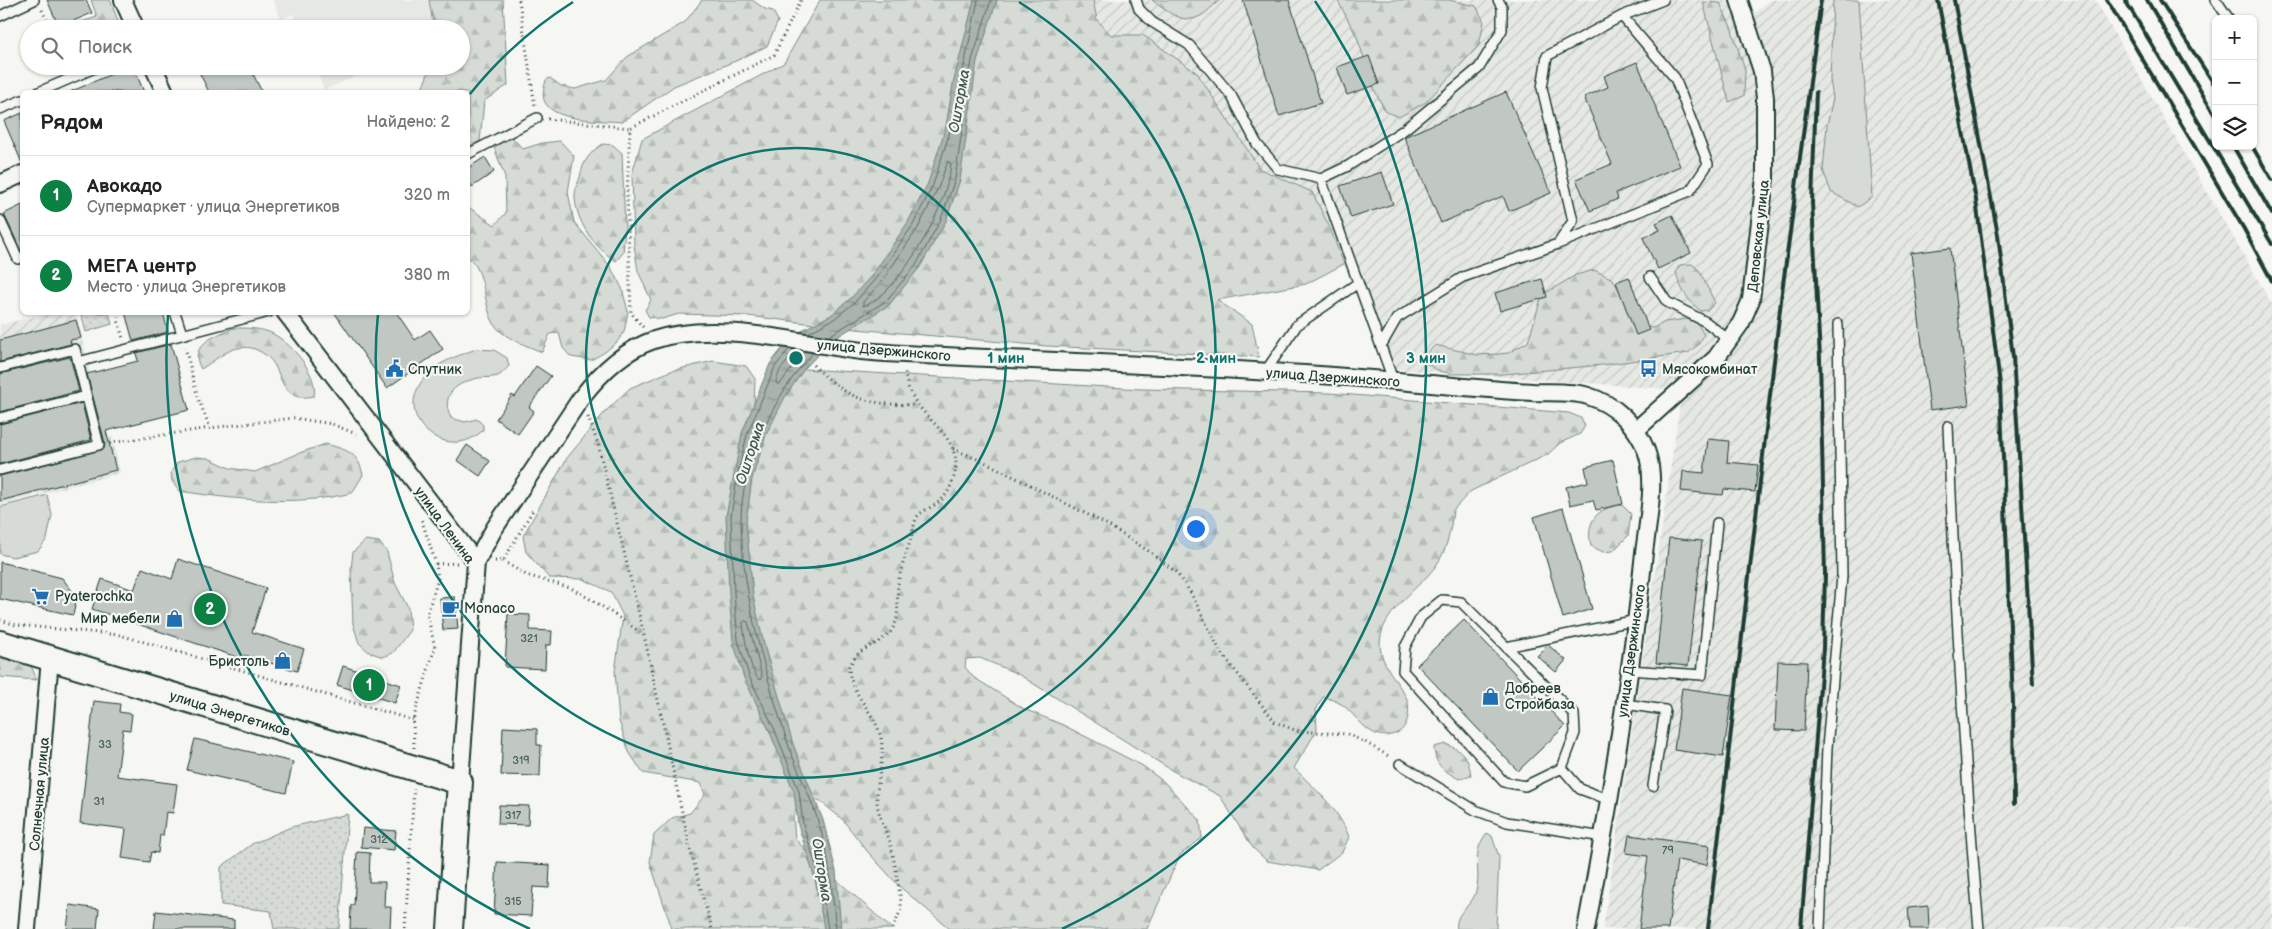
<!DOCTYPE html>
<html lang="ru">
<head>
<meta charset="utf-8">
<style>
	:root { --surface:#fff; --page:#f6f6f6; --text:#222; --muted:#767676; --line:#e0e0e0; --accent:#0b8043 }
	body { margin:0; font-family:"Balsamiq Sans",sans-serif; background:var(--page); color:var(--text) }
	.controls { position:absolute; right:15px; top:15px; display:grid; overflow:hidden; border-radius:8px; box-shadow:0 1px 4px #0004 }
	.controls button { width:45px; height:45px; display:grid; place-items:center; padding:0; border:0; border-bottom:1px solid var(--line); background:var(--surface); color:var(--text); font:25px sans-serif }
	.you { position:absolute; left:1195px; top:528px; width:18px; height:18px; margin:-12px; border:4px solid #fff; border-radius:50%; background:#1a73e8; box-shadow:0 0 0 8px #1a73e833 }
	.badge { display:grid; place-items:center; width:32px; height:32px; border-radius:50%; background:var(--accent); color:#fff; font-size:16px; font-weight:700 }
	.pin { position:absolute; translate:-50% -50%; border:2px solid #fff; box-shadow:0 1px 5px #0006 }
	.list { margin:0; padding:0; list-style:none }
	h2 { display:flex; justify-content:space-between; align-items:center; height:65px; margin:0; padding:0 20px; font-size:21px }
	h2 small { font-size:16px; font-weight:400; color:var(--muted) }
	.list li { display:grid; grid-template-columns:32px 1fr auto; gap:15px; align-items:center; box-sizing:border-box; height:80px; padding:0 20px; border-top:1px solid var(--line) }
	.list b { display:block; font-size:19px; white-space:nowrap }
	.list p { margin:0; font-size:16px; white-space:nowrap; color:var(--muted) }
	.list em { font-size:16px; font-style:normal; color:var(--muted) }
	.icon { flex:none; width:28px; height:28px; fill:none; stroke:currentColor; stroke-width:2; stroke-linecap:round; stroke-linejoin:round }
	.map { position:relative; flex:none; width:2272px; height:929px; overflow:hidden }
	.search { position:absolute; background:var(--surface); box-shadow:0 1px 4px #0004; left:20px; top:20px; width:450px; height:55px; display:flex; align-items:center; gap:12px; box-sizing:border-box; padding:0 18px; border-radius:28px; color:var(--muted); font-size:19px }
	.panel { position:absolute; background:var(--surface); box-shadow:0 1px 4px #0004; left:20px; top:90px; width:450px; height:225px; border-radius:8px }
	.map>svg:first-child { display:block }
	.built { fill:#e6e8e4 }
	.industrial { fill:url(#industrial-furrows) }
	.grass { fill:#d6dbd6; stroke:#7a8c85 }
	.forest { fill:url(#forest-firs); stroke:#7a8c85 }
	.park { fill:url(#park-dots); stroke:#7a8c85 }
	.water { fill:url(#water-ripples); stroke:#72847d }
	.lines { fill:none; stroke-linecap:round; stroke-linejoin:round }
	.shore { stroke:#576c65; stroke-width:1 }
	.building { fill:#c1c8c3; stroke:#1f3d34 }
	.lane-casing { stroke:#1f3d34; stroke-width:12 }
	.street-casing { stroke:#1f3d34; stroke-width:20 }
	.secondary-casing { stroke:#1f3d34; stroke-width:28 }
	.path { stroke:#1f3d34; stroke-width:3; stroke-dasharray:1 4; stroke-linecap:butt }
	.lane { stroke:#f6f6f2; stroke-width:9 }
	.street { stroke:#f6f6f2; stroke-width:16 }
	.secondary { stroke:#f6f6f2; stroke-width:24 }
	.rail { stroke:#1f3d34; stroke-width:4 }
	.ring { fill:none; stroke:#0f766e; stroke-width:2.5 }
	.labels { text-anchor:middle; stroke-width:4.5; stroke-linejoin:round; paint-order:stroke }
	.number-label { font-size:11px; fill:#486058 }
	.street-label { font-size:14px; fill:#1f3d34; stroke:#f6f6f2 }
	.poi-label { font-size:14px; fill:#1f3d34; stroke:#f6f6f2; text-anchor:start }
	.water-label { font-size:15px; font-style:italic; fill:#425a52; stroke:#f6f6f2 }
	.centre { fill:#0f766e; stroke:#f6f6f2; stroke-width:2.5 }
	.ring-label { font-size:15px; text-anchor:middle; font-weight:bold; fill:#0f766e; stroke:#f6f6f2; stroke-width:4.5; stroke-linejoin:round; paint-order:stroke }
</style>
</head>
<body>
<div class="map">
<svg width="2272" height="929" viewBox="0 0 2272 929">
	<defs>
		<pattern id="industrial-furrows" width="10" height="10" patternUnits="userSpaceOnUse" patternTransform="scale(1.25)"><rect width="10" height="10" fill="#e6e8e4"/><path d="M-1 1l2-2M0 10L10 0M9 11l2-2" fill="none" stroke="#c5c8c4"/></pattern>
		<pattern id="forest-firs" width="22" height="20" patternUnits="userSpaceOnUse" patternTransform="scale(1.25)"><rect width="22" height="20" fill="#d6dbd6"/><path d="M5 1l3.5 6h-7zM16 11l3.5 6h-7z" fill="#b7bdb8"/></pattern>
		<pattern id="park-dots" width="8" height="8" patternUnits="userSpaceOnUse" patternTransform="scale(1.25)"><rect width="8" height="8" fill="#d6dbd6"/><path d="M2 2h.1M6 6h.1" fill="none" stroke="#b7bdb8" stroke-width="1.8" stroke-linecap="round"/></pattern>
		<pattern id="water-ripples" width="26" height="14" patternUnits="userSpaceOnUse" patternTransform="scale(1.25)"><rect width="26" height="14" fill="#aab3ae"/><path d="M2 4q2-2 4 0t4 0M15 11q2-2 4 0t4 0" fill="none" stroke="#8a938e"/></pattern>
	</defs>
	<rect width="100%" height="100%" fill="#f6f6f2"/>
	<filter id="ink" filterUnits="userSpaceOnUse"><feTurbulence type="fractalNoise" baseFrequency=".02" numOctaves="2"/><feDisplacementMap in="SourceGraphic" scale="10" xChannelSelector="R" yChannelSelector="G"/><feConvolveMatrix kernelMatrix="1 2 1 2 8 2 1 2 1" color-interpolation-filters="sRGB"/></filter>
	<g filter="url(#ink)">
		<path class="built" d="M273,0h176l12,29h-162l-6,-15 -12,5z
			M315,66h65l-56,24z"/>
		<path class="industrial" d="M1049,0h690l8,20 23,-20h325l177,304v625h-669l79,-539 -299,-22 -39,-104z
			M48,313h28l29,125 7,-1 8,36 -120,32v-180z"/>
		<path class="grass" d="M1833,0h26l13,197 -14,10 -27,-15 -8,-22 4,-45 6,-27 -3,-18z
			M476,349l18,1 13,8 2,8c-3,3 -7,8 -11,10 -6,2 -14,1 -20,2 -22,5 -38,16 -27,40l14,4 12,-3 6,6v5c-35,36 -100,-15 -52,-59 12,-11 30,-16 45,-22z
			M47,495l5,20 -5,24 -9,12 -25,6 -13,-3v-47z
			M1487,833l5,3 7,21 -3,72h-39c-3,-17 16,-23 19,-38 6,-22 -6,-37 11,-58z"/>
		<path class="forest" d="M91,0h19l11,29h-48l-1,-4 25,-8z
			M429,0h74l5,85 -24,16 -4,40 -12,6v-55h-47l10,-26h30v-37h-27z
			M702,0h50l13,9 8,2 5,10 -11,25 -29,14 -64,26 -52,36c-20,-2 -64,0 -76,-18 -5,-7 -2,-16 0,-24l4,-2 11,8 14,3 31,-9 21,-23 58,-35z
			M820,0h273l4,20 14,15h32l54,38 63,96 52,23 17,34 15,38 -38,20 -89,16 35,24 7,33 -212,-11 -191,-17 -108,-13 -69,-2 -17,5 -13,-2 -4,-7 6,-10 -13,-29 -4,-26 -2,-71 10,-35 142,-76z
			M1152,0h68c-7,5 -14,14 -22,17 -15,8 -35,-8 -46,-17z
			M1336,0h113l27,6 8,16 -5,23 -53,57 -27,15 -14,-6 -10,-20 -18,-54 -18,-34z
			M1703,2l17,1 11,24 14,43 -1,26 -15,6z
			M508,133l15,16 19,-6 18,-2 14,15 -6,36 6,30 36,44 12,22 6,24 -4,20 -7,10 -12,10 -14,8 -20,-3 -8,-9 -4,-15 -9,1 -8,18c-14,-6 -30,-11 -42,-21 -20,-19 -10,-56 -32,-74v-50l27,18 11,-12 -1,-36 -13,-35z
			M603,144l10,1 9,8 3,75 -2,25 -7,8c-21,-13 -38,-36 -41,-62 -1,-7 3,-16 5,-22 3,-16 10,-25 23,-33z
			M1692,264l7,6 16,33 -7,7 -7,1c-13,-10 -22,-23 -25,-40l4,-6z
			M1594,270l19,9 24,46 16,3 12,-6 22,-3 11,5 6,11 -6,10 -10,8 -86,12 -99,9h-51l-13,-3 -12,-7 -4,-6 12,-13 42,10 22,-1 9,-1 20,-11 14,-47 34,-20z
			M234,328c12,0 24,0 35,4 20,8 50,42 45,64 -7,1 -16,3 -22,-2 -17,-12 -9,-32 -35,-44 -8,-4 -18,-3 -26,0 -11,5 -20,13 -30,19 -14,-24 15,-34 33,-41z
			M713,361l33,5 9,13 -1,26 6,9 25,-17 19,-28 337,20 188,4 240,20 12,5 4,8 -5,8 -20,9 -13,12 -76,36 -18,19c-2,20 -6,41 -18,57 -18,24 -56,46 -55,79 1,18 18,36 26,51 5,10 3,31 -9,36 -27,12 -39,-18 -56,-29 -5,-3 -12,-6 -18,-7l-7,13 1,20 -23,38c21,21 45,41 55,69l-7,15 -24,18 -51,-9 -14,-13 -33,-52 -47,-25 -155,-97 -38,-16 -14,1 -1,8 8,10 51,32 39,16 80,41 21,16 36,38 2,18 -22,17 -33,74h-197l-51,-43 -32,-35 -24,-31 -24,-20 -19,2 -7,14 2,22 15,18 82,73h-220l-22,-67 4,-27 18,-17 18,-5 15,-18 -4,-12 -58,-10 -14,-21 -10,-31 -4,-50 8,-55 -12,-24 -28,-13 -34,-1 -23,-26 -3,-16 44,-78 38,-46 25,-24 41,-17z
			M326,444c21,6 32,8 37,31l-11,18c-56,13 -116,7 -172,-2l-8,-10 -1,-9 7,-10 18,-5 12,1 22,10 25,4 47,-20z
			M1622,505l9,9 -3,22 -15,15 -10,1 -12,-6c-6,-24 6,-39 31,-41z
			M366,540l13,2 8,10 8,31 13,25 2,22 -17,23 -10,4 -14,-5 -10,-9 -6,-19 -2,-54 2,-18z
			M0,658l29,3 8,19 -37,-3z
			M1446,744c18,8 22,12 25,31l-12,4c-16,-9 -24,-13 -25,-32z"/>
		<path class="park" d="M81,313h28l3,11 -26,8z
			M348,814l-9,115h-65l-3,-18 -50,-6v-38l31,-23 39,-17z"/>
		<path class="water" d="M974,0h23l-20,61 -17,119 -14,41 -26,46 -31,38 -57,35 -28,29 -19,28 -19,38 -14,44 -6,43 7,73 11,50 29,99 30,76 13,51 5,58h-17l-9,-50 -17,-54 -4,-33 -25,-62 -25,-52 -11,-37 -4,-47 -3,-78 16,-83 28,-69 15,-19 19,-16 27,-14 20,-17 22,-24 35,-52 20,-39 18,-57 7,-42z"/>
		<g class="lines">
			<path class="shore" d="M948,162l3,2c-2,17 -8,35 -15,51 -10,24 -47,86 -73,91v-4l19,-21 36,-53 20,-40z
				M808,333l26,-14 21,-17 22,-25 36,-52 20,-40 18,-57 27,-128
				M829,336l57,-35 30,-36 25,-46 14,-40 17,-119 19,-60
				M789,349l-14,18 -28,68 -9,37 -7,44 3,77 4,47 11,36 25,52 25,63 4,33 17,54 8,51
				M797,350l-17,20 -4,11 1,3h3l25,-33
				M813,353c-38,39 -73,114 -72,170 2,75 24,150 47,221 9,26 22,51 30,77 12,36 14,71 18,108
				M745,621l3,1 14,54 -2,4c-10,-6 -16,-45 -17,-57z"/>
		</g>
		<path class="building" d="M47,0h39l6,13 -33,14z
			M1243,0h46l32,103 -42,13z
			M1369,56l10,28 -32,11 -10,-28z
			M1637,62l43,104 -64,27 2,6 -28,12 -14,-32 36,-15 -28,-67 24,-10 -4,-11z
			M130,66h3l11,26h-74z
			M196,66h53l13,26h-53z
			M1506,92l45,101 -42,18 -6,-15 -62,27 -37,-86z
			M22,113v50l-18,-42z
			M485,157l9,15 -22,15 -4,-8v-11z
			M1382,172l11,32 -42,14 -11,-32z
			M22,205v46h-1l-17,-37z
			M1672,215l19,38 -33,16 -15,-31 17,-8 -4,-7z
			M1950,248l19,157 -39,5 -19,-157z
			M1629,277l20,53 -13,5 -20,-53z
			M1542,279l5,18 -47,14 -5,-18z
			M125,312h38l5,20 -35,9z
			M334,312h62l19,28 15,-10 13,19 -56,39z
			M76,320l5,18 -11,2 1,4 -71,18v-22z
			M171,344l18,66 -83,21 10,39 -116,31v-25l104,-27 1,-6 -18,-69 51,-13 -2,-8z
			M70,357l9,34 -79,21v-38z
			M536,366l15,10 -22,31 5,4 -16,23 -22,-15 16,-24 3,2z
			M82,403l9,37 -91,24v-40z
			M1708,439l21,2 -2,21 31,3 -3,27 -31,-3 -1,6 -42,-4 2,-20 21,2z
			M467,445l23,16 -10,15 -23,-16z
			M1613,460l10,44 -27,6 -3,-10 -23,5 -4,-18 22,-5 -3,-15z
			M1563,508l29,101 -29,9 -29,-101z
			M1669,538l33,3 -14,125 -32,-3z
			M178,559l88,29 -14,44 52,17 -7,22 -53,-16 -1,4 -151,-50 10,-30 32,11 8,-22 30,11z
			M0,562l62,16 15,19 -4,18 -73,-16z
			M455,597l3,32 -15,1 -3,-32z
			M508,614l22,1v15l22,1 -1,14h-5l-1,24 -40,-2z
			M1464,620l101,106 -47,45 -101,-106z
			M1548,645l18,15 -10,12 -19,-16z
			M1778,661l29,1 -3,69 -29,-1z
			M343,666l58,19 -6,18 -58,-18z
			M1682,688l50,7 -9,62 -49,-7z
			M94,701l26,3 -1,8 13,2 -2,16 -7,-1 -6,47 60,8 -4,29 -7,-1 -3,24 -3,-1 -2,18 -7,-1 -2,10 -27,-4 4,-29 -46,-6z
			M503,727l34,2v16h4l-1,31 -39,-1z
			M195,739l98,23 -7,31 -99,-23z
			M499,805l30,1 -1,19 -30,-1z
			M363,828l33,3 -2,19 -33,-3z
			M1629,835l81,11 -3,19 -30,-5 -9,69h-29l9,-73 -22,-3z
			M357,852l13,1 -1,29h16l-1,25h7l-1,22h-40l1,-24h3z
			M497,862l53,3 -1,23 -16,-1 -2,29 -37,-2z
			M70,905l29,4 -2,20h-30z
			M1928,906l1,23h-19l-2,-21z
			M156,911l78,9v9h-80z"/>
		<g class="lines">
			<defs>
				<path id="lane" d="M1136,0l3,9 13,13 37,23 42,50 26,49 21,25 43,10 27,-13 57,-37 74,-61 23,-38v-23l-4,-7
					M2216,0l13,19
					M0,16l34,-16
					M39,92l60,-26
					M0,109l22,-9
					M468,154l69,-36
					M1321,179l72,201
					M0,220l18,39 4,-2
					M1558,244l132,-53 18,-27 -33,-86 -53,-62
					M1650,277l17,25 39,20 24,19
					M175,312l7,22
					M1381,346l16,-28 66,-41 95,-33 15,-23 -31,-133 5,-32 75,-40 41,-16
					M0,368l75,-19 3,13
					M1265,372l32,-47 61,-42
					M0,418l86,-22
					M1948,426c7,168 16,336 31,503
					M0,470l99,-25 -21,-83 191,-50
					M1506,647l131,-27
					M1629,670l73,5 15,-152
					M1625,704l40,6 -12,76
					M1400,764l75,46 32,12 96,15
					M1562,768l-37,18 -21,-4 -101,-111 2,-24 16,-30 21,-17 19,2 113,112 1,19 -13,35 18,21 30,11
					M1820,929l7,-181 15,-172 -4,-252"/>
				<path id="street" d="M123,0l13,29
					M153,66l12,26
					M0,184l22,-10
					M285,312l191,250 -16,220
					M1636,430l80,-72 25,-35 10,-23 14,-122v-80l-3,-27 -23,-71
					M476,562l18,-33 87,-131c19,-25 43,-48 73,-58 56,-19 136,0 193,9 19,3 38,4 57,5 176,9 352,14 527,30 34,3 67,6 101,8 18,1 39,-1 56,4 26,8 48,28 58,54 12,31 0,79 -3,112 -13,123 -34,245 -57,367
					M27,929l23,-271"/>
				<path id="secondary" d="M0,643l460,139 -10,147"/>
			</defs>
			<use href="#lane" class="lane-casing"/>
			<use href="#street" class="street-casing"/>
			<use href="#secondary" class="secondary-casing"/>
			<path class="path" d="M519,0l16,106
				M42,10l9,19
				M548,119l82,9
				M116,312l7,27
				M643,327l-12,-14 -4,-119 3,-66 144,-73 27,-55
				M185,347l13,51 12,30
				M813,365c38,36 52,39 103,40
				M588,417l10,27 46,191 46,214 22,80
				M110,443l100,-15 84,-10 38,6 24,10
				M953,449l34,14 119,61 44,28 26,20 15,21 29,58 55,71 22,9 50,3 18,8 25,15
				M495,561h8l30,-51
				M503,561l23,14 45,13 26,15 46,31
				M436,564l21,-1
				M0,620l16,5 104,10 293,85
				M414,748l-1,-28 22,-73 -8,-33 11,-35 -2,-15 -15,-46
				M405,929l9,-140
				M893,929l8,-20v-7c-3,-20 -6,-40 -11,-60 -4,-12 -12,-27 -13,-40 -1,-21 8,-42 4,-64 -6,-27 -32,-44 -32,-72 3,-4 6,-9 9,-12 10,-9 26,-12 34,-24 9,-14 4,-30 6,-45 2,-16 8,-29 12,-44 3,-7 3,-14 6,-22 3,-8 16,-11 24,-18 10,-8 19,-31 15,-45 -8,-33 -48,-44 -50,-86"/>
			<use href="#lane" class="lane"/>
			<use href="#street" class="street"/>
			<use href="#secondary" class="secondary"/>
			<path class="rail" d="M1938,0l38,200 24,184 13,318 1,102
				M1954,0l44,235 15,122 20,327
				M2107,0l137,229 28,52
				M2125,0l147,244
				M2147,0l69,117
				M2160,0l56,87
				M2233,146l39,68
				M2252,146l20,34
				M1708,929l74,-637 39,-292
				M1801,929l22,-281 2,-74 -5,-216 -8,-155 4,-111"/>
		</g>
	</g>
	<g class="ring">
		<circle cx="796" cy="358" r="210"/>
		<path d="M470 94A420 420 0 0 1 573 2M1019 2A420 420 0 1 1 378 314"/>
		<path d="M530 929A630 630 0 0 1 168 314M1315 1A630 630 0 0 1 1062 929"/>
	</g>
	<defs>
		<symbol id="civic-bare" viewBox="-9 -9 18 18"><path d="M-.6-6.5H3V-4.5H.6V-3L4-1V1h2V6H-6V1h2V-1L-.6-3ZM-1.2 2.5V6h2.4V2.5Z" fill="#1f6fb2" stroke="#f6f6f2" stroke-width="2.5" paint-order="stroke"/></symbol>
		<symbol id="bus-bare" viewBox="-9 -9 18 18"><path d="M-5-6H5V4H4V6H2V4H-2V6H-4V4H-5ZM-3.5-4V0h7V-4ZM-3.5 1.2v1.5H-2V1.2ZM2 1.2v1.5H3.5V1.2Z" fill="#1f6fb2" stroke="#f6f6f2" stroke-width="2.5" paint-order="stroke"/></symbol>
		<symbol id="supermarket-bare" viewBox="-9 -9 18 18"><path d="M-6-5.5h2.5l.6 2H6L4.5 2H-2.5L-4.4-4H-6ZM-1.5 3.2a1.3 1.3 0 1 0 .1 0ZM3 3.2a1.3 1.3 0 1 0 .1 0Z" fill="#1f6fb2" stroke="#f6f6f2" stroke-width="2.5" paint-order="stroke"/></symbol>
		<symbol id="cafe-bare" viewBox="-9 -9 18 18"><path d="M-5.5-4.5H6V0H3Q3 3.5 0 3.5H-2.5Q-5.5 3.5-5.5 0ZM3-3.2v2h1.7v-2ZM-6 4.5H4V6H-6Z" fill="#1f6fb2" stroke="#f6f6f2" stroke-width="2.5" paint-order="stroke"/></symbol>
		<symbol id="shop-bare" viewBox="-9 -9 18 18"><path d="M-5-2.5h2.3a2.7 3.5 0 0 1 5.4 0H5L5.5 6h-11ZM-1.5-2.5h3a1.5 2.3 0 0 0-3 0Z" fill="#1f6fb2" stroke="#f6f6f2" stroke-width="2.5" paint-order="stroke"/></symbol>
	</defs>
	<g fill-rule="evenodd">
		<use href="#civic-bare" x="382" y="356" width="25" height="25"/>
		<use href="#bus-bare" x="1636" y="356" width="25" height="25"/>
		<use href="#supermarket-bare" x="28" y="584" width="25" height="25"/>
		<use href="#cafe-bare" x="438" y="596" width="25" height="25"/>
		<use href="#shop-bare" x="162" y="606" width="25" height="25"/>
		<use href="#shop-bare" x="270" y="648" width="25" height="25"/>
		<use href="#shop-bare" x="1478" y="684" width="25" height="25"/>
	</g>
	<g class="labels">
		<g class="number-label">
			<text x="529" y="642">321</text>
			<text x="105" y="748">33</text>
			<text x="521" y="764">319</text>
			<text x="99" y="805">31</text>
			<text x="513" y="819">317</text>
			<text x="379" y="843">312</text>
			<text x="1668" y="854">79</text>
			<text x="513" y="905">315</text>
		</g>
		<g class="street-label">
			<text transform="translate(1758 236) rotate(-84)" y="5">Деповская улица</text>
			<text transform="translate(884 350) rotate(5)" y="5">улица Дзержинского</text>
			<text transform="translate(1333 377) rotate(4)" y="5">улица Дзержинского</text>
			<text transform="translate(445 525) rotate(54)" y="5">улица Ленина</text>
			<text transform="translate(1631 651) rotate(-82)" y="5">улица Дзержинского</text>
			<text transform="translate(230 713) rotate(17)" y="5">улица Энергетиков</text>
			<text transform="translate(39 794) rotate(-85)" y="5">Солнечная улица</text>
		</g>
		<g class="poi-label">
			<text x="408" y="374">Спутник</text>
			<text x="1662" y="374">Мясокомбинат</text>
			<text x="55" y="601">Pyaterochka</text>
			<text x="464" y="613">Monaco</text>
			<text x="160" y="623" text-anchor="end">Мир мебели</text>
			<text x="269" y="666" text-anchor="end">Бристоль</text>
			<text x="1505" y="693">Добреев<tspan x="1505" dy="16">Стройбаза</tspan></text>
		</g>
		<g class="water-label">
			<text transform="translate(959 101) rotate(-80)" y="5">Ошторма</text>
			<text transform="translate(750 453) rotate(-72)" y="5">Ошторма</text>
			<text transform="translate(822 870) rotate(81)" y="5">Ошторма</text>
		</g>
	</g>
	<circle cx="796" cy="358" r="8" class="centre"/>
	<g class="ring-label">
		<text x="1006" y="363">1 мин</text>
		<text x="1216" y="363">2 мин</text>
		<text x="1426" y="363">3 мин</text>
	</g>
</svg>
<div class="controls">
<button>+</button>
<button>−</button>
<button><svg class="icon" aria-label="layers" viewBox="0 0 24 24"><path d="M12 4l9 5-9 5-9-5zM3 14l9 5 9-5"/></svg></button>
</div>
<div class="you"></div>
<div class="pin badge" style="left:369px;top:685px">1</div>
<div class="pin badge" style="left:210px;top:609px">2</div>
<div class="search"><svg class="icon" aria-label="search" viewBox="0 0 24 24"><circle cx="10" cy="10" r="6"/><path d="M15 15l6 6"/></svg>Поиск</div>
<section class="panel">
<h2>Рядом<small>Найдено: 2</small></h2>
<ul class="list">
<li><span class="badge">1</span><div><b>Авокадо</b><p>Супермаркет · улица Энергетиков</p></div><em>320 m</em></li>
<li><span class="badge">2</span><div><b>МЕГА центр</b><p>Место · улица Энергетиков</p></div><em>380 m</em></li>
</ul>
</section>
</div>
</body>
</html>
